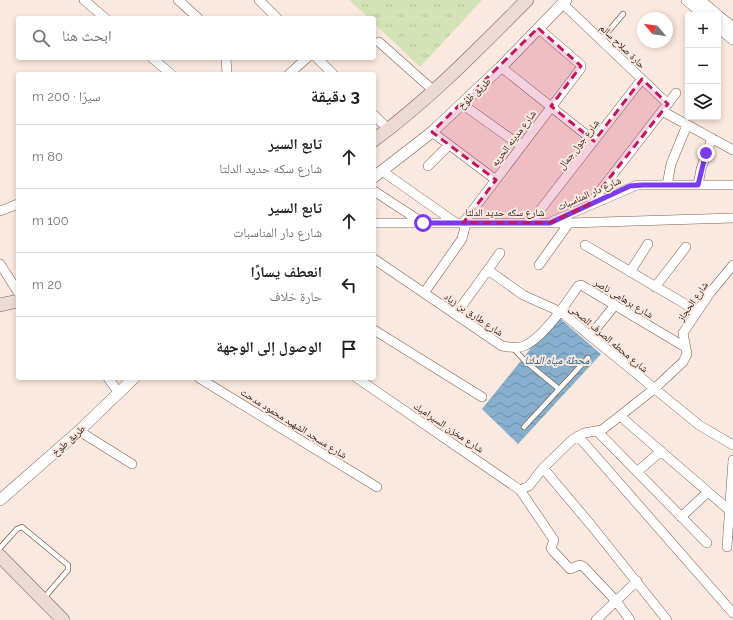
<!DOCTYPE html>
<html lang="ar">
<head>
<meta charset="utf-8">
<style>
	:root { --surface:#fff; --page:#f6f6f6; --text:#202124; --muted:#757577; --line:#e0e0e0 }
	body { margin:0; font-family:Raleway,"Noto Naskh Arabic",sans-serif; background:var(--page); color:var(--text); direction:rtl }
	.controls { position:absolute; right:12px; top:12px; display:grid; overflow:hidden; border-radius:4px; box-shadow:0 2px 6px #0003 }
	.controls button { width:36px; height:36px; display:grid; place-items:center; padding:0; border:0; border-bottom:1px solid var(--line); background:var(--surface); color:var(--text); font:20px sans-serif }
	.compass { position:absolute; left:637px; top:12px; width:36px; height:36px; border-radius:50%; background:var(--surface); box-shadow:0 2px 6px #0003; rotate:299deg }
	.stop { position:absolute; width:12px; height:12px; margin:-9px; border:3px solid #7c3aed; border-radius:50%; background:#fff }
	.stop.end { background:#7c3aed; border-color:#fff; box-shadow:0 1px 4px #0008 }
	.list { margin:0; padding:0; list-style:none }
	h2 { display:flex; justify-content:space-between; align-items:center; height:52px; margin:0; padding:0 16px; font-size:17px }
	h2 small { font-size:13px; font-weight:400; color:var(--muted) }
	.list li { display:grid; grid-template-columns:26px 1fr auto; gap:12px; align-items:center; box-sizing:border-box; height:64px; padding:0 16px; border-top:1px solid var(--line) }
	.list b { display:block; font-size:15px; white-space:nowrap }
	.list p { margin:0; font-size:13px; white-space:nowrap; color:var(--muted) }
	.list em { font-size:13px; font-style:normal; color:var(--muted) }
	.icon { flex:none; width:22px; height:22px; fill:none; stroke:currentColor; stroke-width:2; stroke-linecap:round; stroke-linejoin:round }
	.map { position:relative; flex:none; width:733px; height:620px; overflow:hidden; direction:ltr }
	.search { position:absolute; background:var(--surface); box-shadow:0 2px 6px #0003; left:16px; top:16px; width:360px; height:44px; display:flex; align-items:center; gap:10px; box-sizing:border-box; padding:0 14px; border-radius:4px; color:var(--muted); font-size:15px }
	.panel { position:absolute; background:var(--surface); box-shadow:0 2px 6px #0003; left:16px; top:72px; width:360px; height:308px; border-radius:4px; direction:rtl }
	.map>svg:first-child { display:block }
	.grass { fill:url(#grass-tufts) }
	.water { fill:url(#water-waves) }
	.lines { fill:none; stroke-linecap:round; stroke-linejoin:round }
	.service-casing { stroke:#7b6153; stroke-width:6 }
	.minor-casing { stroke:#7b6153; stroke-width:10 }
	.tertiary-casing { stroke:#7b6153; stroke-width:12 }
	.secondary-casing { stroke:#7b6153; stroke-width:14 }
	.service { stroke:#fff; stroke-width:4.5 }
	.minor { stroke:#fff; stroke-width:9 }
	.tertiary { stroke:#fff; stroke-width:11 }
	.secondary { stroke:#eedad4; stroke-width:13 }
	.route { stroke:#7c3aed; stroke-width:5 }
	.marked { fill:#c2185b; fill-opacity:0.2; stroke:#c2185b; stroke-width:3; stroke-dasharray:8 5; stroke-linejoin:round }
	.labels { text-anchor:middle; stroke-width:4; stroke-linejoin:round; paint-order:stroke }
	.street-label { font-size:10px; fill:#241913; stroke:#fbe8de }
	.water-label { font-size:11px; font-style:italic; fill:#11557f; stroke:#fbe8de }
</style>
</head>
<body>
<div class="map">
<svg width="733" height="620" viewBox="0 0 733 620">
	<defs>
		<pattern id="grass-tufts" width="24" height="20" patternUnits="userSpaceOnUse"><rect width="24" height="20" fill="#d3e3b7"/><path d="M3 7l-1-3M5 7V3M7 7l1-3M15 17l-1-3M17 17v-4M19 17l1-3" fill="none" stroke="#b5c29c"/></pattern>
		<pattern id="water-waves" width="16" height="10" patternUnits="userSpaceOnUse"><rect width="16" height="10" fill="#86afce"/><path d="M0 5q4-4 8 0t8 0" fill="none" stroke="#6d8ea6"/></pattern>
	</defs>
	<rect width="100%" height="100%" fill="#fbe8de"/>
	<path class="grass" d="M349,0h133l-62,67 -46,-44v-5h-5z"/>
	<path class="water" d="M557,316l44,38 -83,90 -36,-35z"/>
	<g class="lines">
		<defs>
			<path id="service" d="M601,40l22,-26
				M513,348l12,13 34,28
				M524,427l64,-69
				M0,548l17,-19 5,-2 46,38v5l-24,28"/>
			<path id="minor" d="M84,0l21,18
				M178,0l20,18
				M259,0l18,18
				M562,3l106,101
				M379,42l55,49
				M152,58l19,16
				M226,58l1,16
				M317,58l16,16
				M501,67l93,74
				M289,74l18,-16
				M462,104l59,42
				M662,111l71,39
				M374,115l15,15
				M432,132l64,48
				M428,166l21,-21
				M382,171l74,52
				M667,185l4,-21 16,-39
				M698,185l3,-16 11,-31
				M374,191l49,32
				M590,204l86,-111
				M0,211l18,-7
				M553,221l84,-36h96
				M374,223h195l164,-5
				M463,223l118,-155v-3l-43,-37
				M530,223l112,-144
				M585,245l112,66
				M374,259l128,87c7,1 15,3 22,0 19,-8 42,-42 54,-60l3,-1 104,62
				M0,264l18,28
				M539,265l30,-42
				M488,270l35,25 38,17 138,113 34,20
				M630,272l18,-28
				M655,287l31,-40
				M424,293l38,-54 4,-16
				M456,314l44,-61
				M374,330l108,67
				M590,336l25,-31
				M108,378l11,15
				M199,378l178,109
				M357,378l163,112 9,-4 14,-18 29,-28 12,-7 18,-3 52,-41 29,-27 4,-8 -4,-21 27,-40 23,-28
				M620,416l109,94
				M79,431l53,33
				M597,431l110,112
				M578,436l155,177
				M543,468l48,57 76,95
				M637,472l24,-21
				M520,490l34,50 -3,8 2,3 17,18 10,-4 4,2 32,34 14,19
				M681,517l27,-25
				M727,547l6,-87
				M596,620l41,-39"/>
			<path id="tertiary" d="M687,0l18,15
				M699,0l18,15
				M718,16l15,12
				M718,26l15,13
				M374,177l58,-45 69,-65 65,-67
				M0,500l79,-69 55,-53"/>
			<path id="secondary" d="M374,140c56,-41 104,-91 153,-140
				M0,305l18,-4
				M0,556l63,64"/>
		</defs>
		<use href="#service" class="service-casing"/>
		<use href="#minor" class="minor-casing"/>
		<use href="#tertiary" class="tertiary-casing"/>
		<use href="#secondary" class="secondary-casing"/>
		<use href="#service" class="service"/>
		<use href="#minor" class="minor"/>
		<use href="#tertiary" class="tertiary"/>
		<use href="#secondary" class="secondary"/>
	</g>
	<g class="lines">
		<path class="route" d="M423,223h127l80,-37 13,-1h55l8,-32"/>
	</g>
	<path class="marked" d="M538,28l43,38 -30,40 43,35 48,-62 26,25 -80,101 -38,18h-87l33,-43 -64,-48z"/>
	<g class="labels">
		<g class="street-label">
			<text transform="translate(623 46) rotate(44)" y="4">حارة صلاح سالم</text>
			<text transform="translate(474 93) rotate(-43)" y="4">طريق طوخ</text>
			<text transform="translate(513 138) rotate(-53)" y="4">شارع مدينه الحريه</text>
			<text transform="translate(578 144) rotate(-52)" y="4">شارع جول جمال</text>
			<text transform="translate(589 193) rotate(-24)" y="4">شارع دار المناسبات</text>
			<text x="505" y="216">شارع سكه حديد الدلتا</text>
			<text transform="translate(624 298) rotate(31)" y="4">شارع برهامى ناصر</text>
			<text transform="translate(692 301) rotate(-55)" y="4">شارع الحجاز</text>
			<text transform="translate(474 314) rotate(34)" y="4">شارع طارق بن زياد</text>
			<text transform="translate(609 338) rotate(40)" y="4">شارع محطه الصرف الصحى</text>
			<text transform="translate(294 423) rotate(32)" y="4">شارع مسجد الشهيد محمود مدحت</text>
			<text transform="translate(449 427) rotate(34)" y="4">شارع مخزن السيراميك</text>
			<text transform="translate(68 440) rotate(-42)" y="4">طريق طوخ</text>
		</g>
		<g class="water-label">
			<text x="557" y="364">محطة مياه الدلتا</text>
		</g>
	</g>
</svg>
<div class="controls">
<button>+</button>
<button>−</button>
<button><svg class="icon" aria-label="layers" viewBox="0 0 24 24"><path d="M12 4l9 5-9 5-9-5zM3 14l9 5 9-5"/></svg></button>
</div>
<svg class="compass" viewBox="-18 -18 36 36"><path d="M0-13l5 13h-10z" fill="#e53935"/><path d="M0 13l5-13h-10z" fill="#757577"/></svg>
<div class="stop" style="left:423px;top:223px"></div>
<div class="stop end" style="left:706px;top:153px"></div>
<div class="search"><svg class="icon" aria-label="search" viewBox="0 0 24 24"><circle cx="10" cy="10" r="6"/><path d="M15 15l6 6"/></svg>ابحث هنا</div>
<section class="panel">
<h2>3 دقيقة<small>سيرًا · 200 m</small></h2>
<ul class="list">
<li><svg class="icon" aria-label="ahead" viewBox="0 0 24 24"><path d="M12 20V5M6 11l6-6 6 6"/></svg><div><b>تابع السير</b><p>شارع سكه حديد الدلتا</p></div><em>80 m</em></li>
<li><svg class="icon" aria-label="ahead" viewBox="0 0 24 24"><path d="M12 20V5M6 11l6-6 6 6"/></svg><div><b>تابع السير</b><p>شارع دار المناسبات</p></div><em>100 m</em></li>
<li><svg class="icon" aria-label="left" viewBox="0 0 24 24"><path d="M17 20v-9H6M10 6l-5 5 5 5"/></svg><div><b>انعطف يسارًا</b><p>حارة خلاف</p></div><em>20 m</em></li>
<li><svg class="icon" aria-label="arrive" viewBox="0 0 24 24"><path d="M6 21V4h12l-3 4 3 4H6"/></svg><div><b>الوصول إلى الوجهة</b></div></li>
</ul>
</section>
</div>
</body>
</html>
